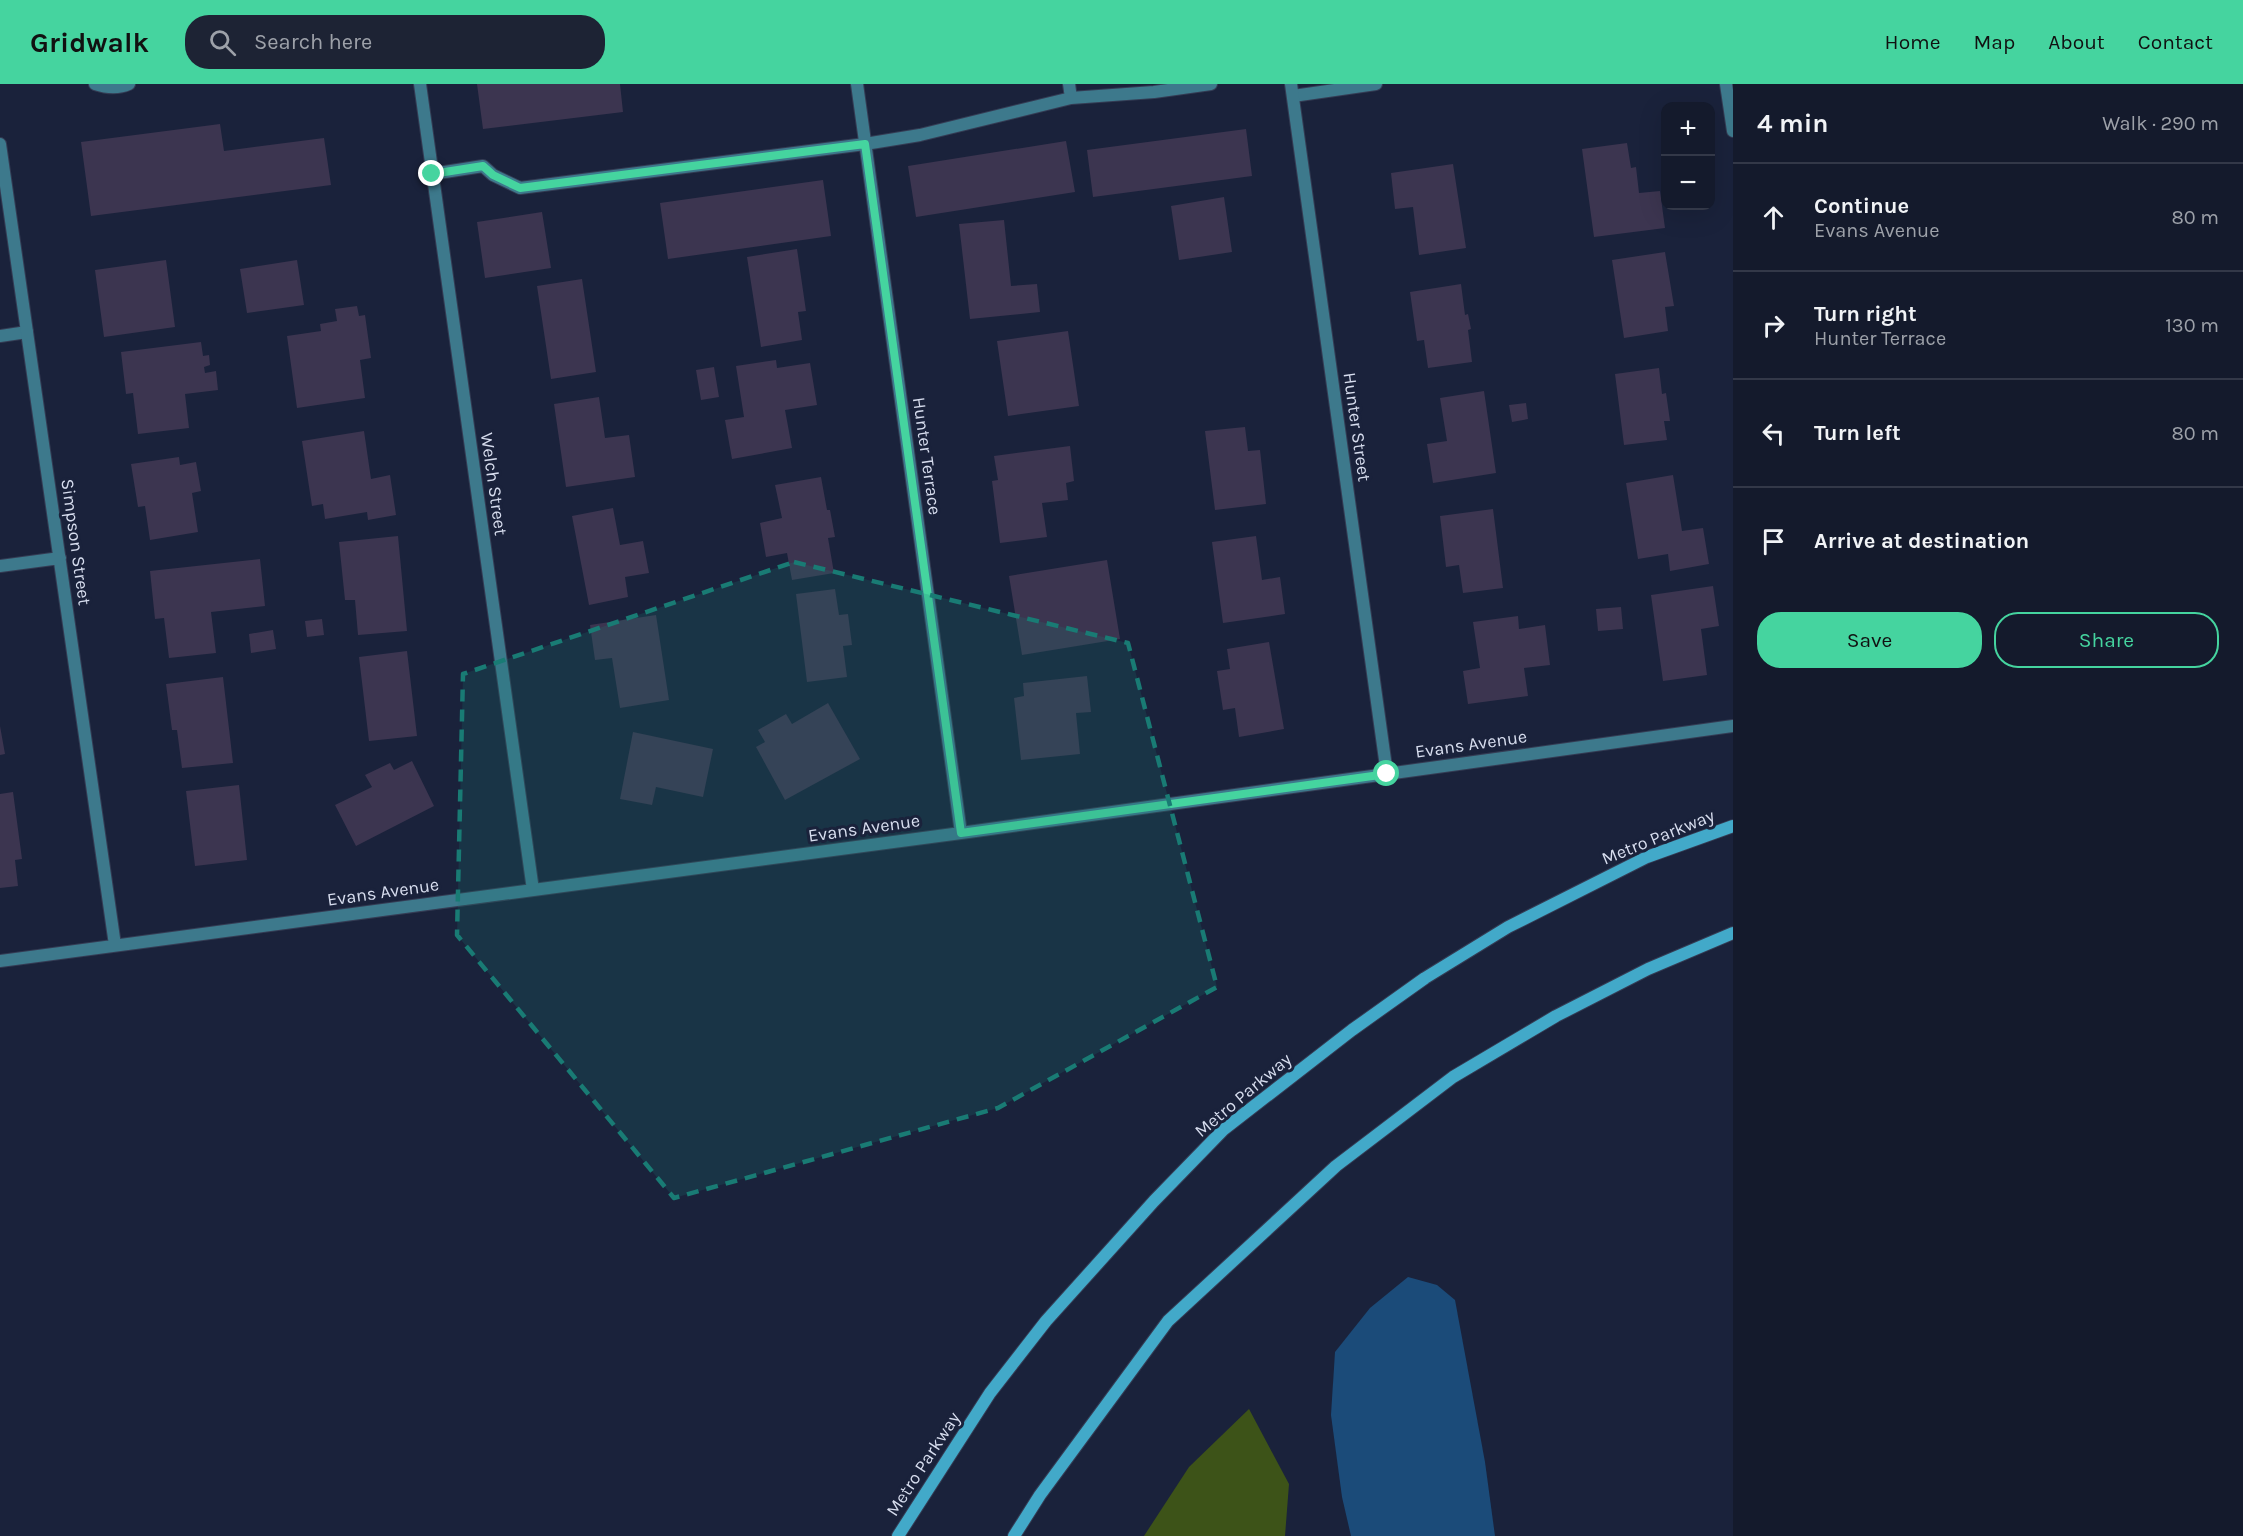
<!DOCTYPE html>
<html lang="en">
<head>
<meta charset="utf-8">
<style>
	:root { --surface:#141a2c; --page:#1d2334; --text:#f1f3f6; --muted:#9da1a9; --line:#333848; --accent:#45d49f }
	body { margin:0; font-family:Karla,sans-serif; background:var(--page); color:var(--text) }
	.controls { position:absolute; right:18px; top:18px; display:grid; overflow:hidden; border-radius:12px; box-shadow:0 6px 24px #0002 }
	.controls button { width:54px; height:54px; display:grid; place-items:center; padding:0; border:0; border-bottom:2px solid var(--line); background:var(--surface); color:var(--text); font:30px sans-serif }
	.stop { position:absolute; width:18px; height:18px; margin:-14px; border:4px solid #45d49f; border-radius:50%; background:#fff }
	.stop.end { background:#45d49f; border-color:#fff; box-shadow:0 2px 6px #0008 }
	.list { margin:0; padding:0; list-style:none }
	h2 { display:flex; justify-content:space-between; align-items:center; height:78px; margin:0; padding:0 24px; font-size:26px }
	h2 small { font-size:20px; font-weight:400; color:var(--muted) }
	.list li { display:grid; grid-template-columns:39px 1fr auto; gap:18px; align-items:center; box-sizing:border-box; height:108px; padding:0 24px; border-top:2px solid var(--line) }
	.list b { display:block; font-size:22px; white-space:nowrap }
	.list p { margin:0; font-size:20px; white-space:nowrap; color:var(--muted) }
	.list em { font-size:20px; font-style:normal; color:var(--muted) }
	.actions { display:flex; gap:12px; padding:18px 24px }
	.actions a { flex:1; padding:14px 0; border:2px solid var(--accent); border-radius:24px; text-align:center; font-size:21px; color:var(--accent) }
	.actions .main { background:var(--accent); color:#111 }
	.icon { flex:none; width:33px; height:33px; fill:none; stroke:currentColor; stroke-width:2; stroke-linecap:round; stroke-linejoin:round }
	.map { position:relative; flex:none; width:1733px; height:1452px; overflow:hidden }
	header { display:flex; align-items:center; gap:36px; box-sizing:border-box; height:84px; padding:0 30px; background:var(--accent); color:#111 }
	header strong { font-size:28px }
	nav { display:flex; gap:33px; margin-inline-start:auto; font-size:21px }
	.search { width:420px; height:54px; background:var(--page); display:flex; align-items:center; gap:15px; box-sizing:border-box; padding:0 21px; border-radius:24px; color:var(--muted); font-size:22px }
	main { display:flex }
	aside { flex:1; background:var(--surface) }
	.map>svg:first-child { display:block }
	.green { fill:#3d5318 }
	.water { fill:#1b4b79 }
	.building { fill:#3c3550 }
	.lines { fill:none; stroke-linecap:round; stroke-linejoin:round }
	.service-casing { stroke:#343c54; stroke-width:14 }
	.minor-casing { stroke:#343c54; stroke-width:14 }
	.secondary-casing { stroke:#343c54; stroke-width:14 }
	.service { stroke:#3d798c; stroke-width:12 }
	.minor { stroke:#3d798c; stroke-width:12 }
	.secondary { stroke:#42a9c9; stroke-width:12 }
	.route { stroke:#45d49f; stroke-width:8 }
	.marked { fill:#197b74; fill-opacity:0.2; stroke:#197b74; stroke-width:4.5; stroke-dasharray:12 8; stroke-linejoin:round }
	.labels { text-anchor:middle; stroke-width:6; stroke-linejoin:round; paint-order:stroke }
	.street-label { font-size:18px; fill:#d7ddee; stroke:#1a223b }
</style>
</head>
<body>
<header>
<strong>Gridwalk</strong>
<div class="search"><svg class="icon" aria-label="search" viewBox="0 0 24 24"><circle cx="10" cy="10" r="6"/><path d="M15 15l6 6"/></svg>Search here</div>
<nav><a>Home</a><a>Map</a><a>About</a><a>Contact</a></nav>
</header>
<main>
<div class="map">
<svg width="1733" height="1452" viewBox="0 0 1733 1452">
	<rect width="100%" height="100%" fill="#1a223b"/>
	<path class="green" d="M1249,1325l40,75 -4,52h-141l45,-69z"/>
	<path class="water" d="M1408,1193l29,8 18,15 30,162 10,74h-144l-9,-39 -11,-82 4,-63 35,-44z"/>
	<path class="building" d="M477,0h143l3,28 -140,17z
		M220,40l4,27 100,-13 7,47 -240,31 -10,-74z
		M1246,45l6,47 -159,21 -6,-47z
		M1066,57l9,51 -159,25 -8,-51z
		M1627,59l4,25 5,-1 3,26 21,-2 5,37 -71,9 -12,-88z
		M1453,80l13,84 -47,7 -6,-48 -18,2 -4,-36z
		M823,96l8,56 -163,23 -8,-56z
		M1224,113l8,55 -53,8 -8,-54z
		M542,128l9,56 -66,10 -8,-56z
		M1004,136l7,66 26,-2 3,28 -70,7 -11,-95z
		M797,165l9,62 -8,1 4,28 -41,7 -14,-90z
		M1665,168l9,54 -9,1 3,24 -44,7 -12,-78z
		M166,176l9,67 -71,10 -9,-67z
		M297,176l7,45 -57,8 -7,-44z
		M582,195l14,93 -45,7 -14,-93z
		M1461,200l4,31 3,-1 3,15 -3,1 4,32 -44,6 -4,-28 -7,1 -7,-49z
		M357,222l2,10 6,-1 6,43 -11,2 5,38 -68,10 -10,-72 34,-5 -1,-7 17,-3 -2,-12z
		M1068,247l11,75 -71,10 -11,-75z
		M201,258l2,14 6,-1 1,10 -6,2 1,6 11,-2 2,19 -33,4 4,34 -51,6 -5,-41 -7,1 -5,-42z
		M776,276l1,8 33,-5 7,42 -32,5 7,38 -60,11 -7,-39 19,-3 -8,-51z
		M714,283l5,30 -18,3 -5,-30z
		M1659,284l3,26 4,-1 4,28h-6l3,19 -43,5 -9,-71z
		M1484,307l12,82 -63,10 -6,-39 20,-3 -7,-43z
		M599,313l6,41 24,-3 6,42 -69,10 -12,-83z
		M1526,319l2,16 -16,3 -3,-17z
		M1245,343l3,24 12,-1 6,54 -51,6 -10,-79z
		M364,347l7,48 19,-4 6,40 -28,5 -1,-8 -42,7 -2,-15 -11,2 -10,-65z
		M1070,362l4,35 -8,2 2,17 -26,3 5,34 -47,6 -8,-62 6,-1 -4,-24z
		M179,373l1,8 16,-3 5,29 -9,2 6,39 -48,8 -5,-34 -7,1 -7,-43z
		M1673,391l9,56 21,-3 6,36 -39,7 -2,-17 -30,5 -12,-76z
		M821,393l6,33h3l5,27 -7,1 6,35 -42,7 -5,-27 -21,4 -6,-34 22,-5 -7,-33z
		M613,424l7,37 23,-4 6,32 -24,4 3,20 -39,8 -17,-89z
		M1493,425l10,79 -40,5 -4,-28 -13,2 -6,-51z
		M398,452l9,95 -49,4 -3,-35h-10l-6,-58z
		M1256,452l6,44 18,-3 5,37 -62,9 -11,-81z
		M260,475l5,47 -54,6 5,41 -47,5 -5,-40 -9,1 -5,-48z
		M1107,476l13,79 -98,16 -13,-79z
		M1713,502l6,40 -18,3 6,46 -44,6 -12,-86z
		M835,505l4,26 9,-1 4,31 -9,1 4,31 -40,5 -11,-88z
		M1621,523l2,22 -25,2 -2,-22z
		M656,531l13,85 -49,8 -8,-50 -17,2 -5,-35z
		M1518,532l1,13 26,-4 5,40 -26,3 4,28 -60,8 -5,-33 17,-3 -7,-46z
		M322,535l2,16 -17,2 -2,-16z
		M273,546l3,19 -25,4 -2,-19z
		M1269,558l15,87 -45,8 -4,-29 -12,2 -6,-39 13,-2 -3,-20z
		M407,567l10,85 -48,5 -10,-84z
		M1087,592l4,36 -15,1 4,41 -59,6 -7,-62 10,-2 -1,-13z
		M223,593l10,86 -51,5 -5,-38h-5l-6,-46z
		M828,619l32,56 -75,41 -29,-53 9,-5 -7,-12 28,-16 6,10z
		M0,642l5,28 -5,1z
		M633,648l80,17 -10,48 -47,-10 -4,18 -32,-6z
		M412,677l22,45 -78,40 -21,-41 37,-18 -7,-12 25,-12 4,7z
		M239,701l8,75 -52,6 -9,-75z
		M13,708l9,67 -7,1 3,26 -18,2v-94z"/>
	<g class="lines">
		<defs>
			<path id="service" d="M95,0c12,4 23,5 34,0
				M1293,12l83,-12
				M1071,14l83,-6 57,-8
				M432,90l51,-8 10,9 27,13 345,-44 55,-9 151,-37 -2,-14
				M0,252l27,-4"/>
			<path id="minor" d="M420,0l113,806
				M857,0l104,749
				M1291,0l96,690
				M1726,0l7,47
				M0,60l115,801
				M0,482l60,-8
				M0,877l961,-128 772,-107"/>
			<path id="secondary" d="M898,1452l92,-143 56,-72 108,-120 69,-71 129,-100 73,-52 83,-51 139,-70 86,-31
				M1014,1452l26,-41 128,-174 168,-155 117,-89 103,-61 92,-47 85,-36"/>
		</defs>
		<use href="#service" class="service-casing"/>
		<use href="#minor" class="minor-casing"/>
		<use href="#secondary" class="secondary-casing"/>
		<use href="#service" class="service"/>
		<use href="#minor" class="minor"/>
		<use href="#secondary" class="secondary"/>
	</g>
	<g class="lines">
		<path class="route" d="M432,90l51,-8 10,9 27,13 345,-44 96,689 426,-59"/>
	</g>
	<path class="marked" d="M794,478l334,81 89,344 -219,121 -324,90 -217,-263 6,-261z"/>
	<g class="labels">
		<g class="street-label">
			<text transform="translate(1357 343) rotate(82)" y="6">Hunter Street</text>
			<text transform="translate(927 372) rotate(82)" y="6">Hunter Terrace</text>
			<text transform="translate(494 400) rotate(82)" y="6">Welch Street</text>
			<text transform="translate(76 458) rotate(82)" y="6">Simpson Street</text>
			<text transform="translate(1471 660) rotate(-8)" y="6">Evans Avenue</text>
			<text transform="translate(864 744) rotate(-8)" y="6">Evans Avenue</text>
			<text transform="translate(1658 753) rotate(-22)" y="6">Metro Parkway</text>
			<text transform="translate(383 808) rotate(-8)" y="6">Evans Avenue</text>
			<text transform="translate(1243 1011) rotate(-40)" y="6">Metro Parkway</text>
			<text transform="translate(923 1380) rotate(-57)" y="6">Metro Parkway</text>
		</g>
	</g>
</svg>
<div class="controls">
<button>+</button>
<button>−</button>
</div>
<div class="stop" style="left:1387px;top:690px"></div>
<div class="stop end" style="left:432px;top:90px"></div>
</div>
<aside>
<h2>4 min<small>Walk · 290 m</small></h2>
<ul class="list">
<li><svg class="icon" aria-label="ahead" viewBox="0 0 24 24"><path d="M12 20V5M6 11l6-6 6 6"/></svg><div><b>Continue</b><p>Evans Avenue</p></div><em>80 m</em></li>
<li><svg class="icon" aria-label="right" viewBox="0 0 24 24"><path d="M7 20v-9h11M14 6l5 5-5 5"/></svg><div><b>Turn right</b><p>Hunter Terrace</p></div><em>130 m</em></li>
<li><svg class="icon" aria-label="left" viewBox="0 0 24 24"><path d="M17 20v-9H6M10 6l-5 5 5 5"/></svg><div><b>Turn left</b></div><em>80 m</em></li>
<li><svg class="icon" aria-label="arrive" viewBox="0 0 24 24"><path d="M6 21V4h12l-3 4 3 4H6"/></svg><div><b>Arrive at destination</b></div></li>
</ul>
<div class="actions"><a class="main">Save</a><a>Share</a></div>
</aside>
</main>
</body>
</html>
